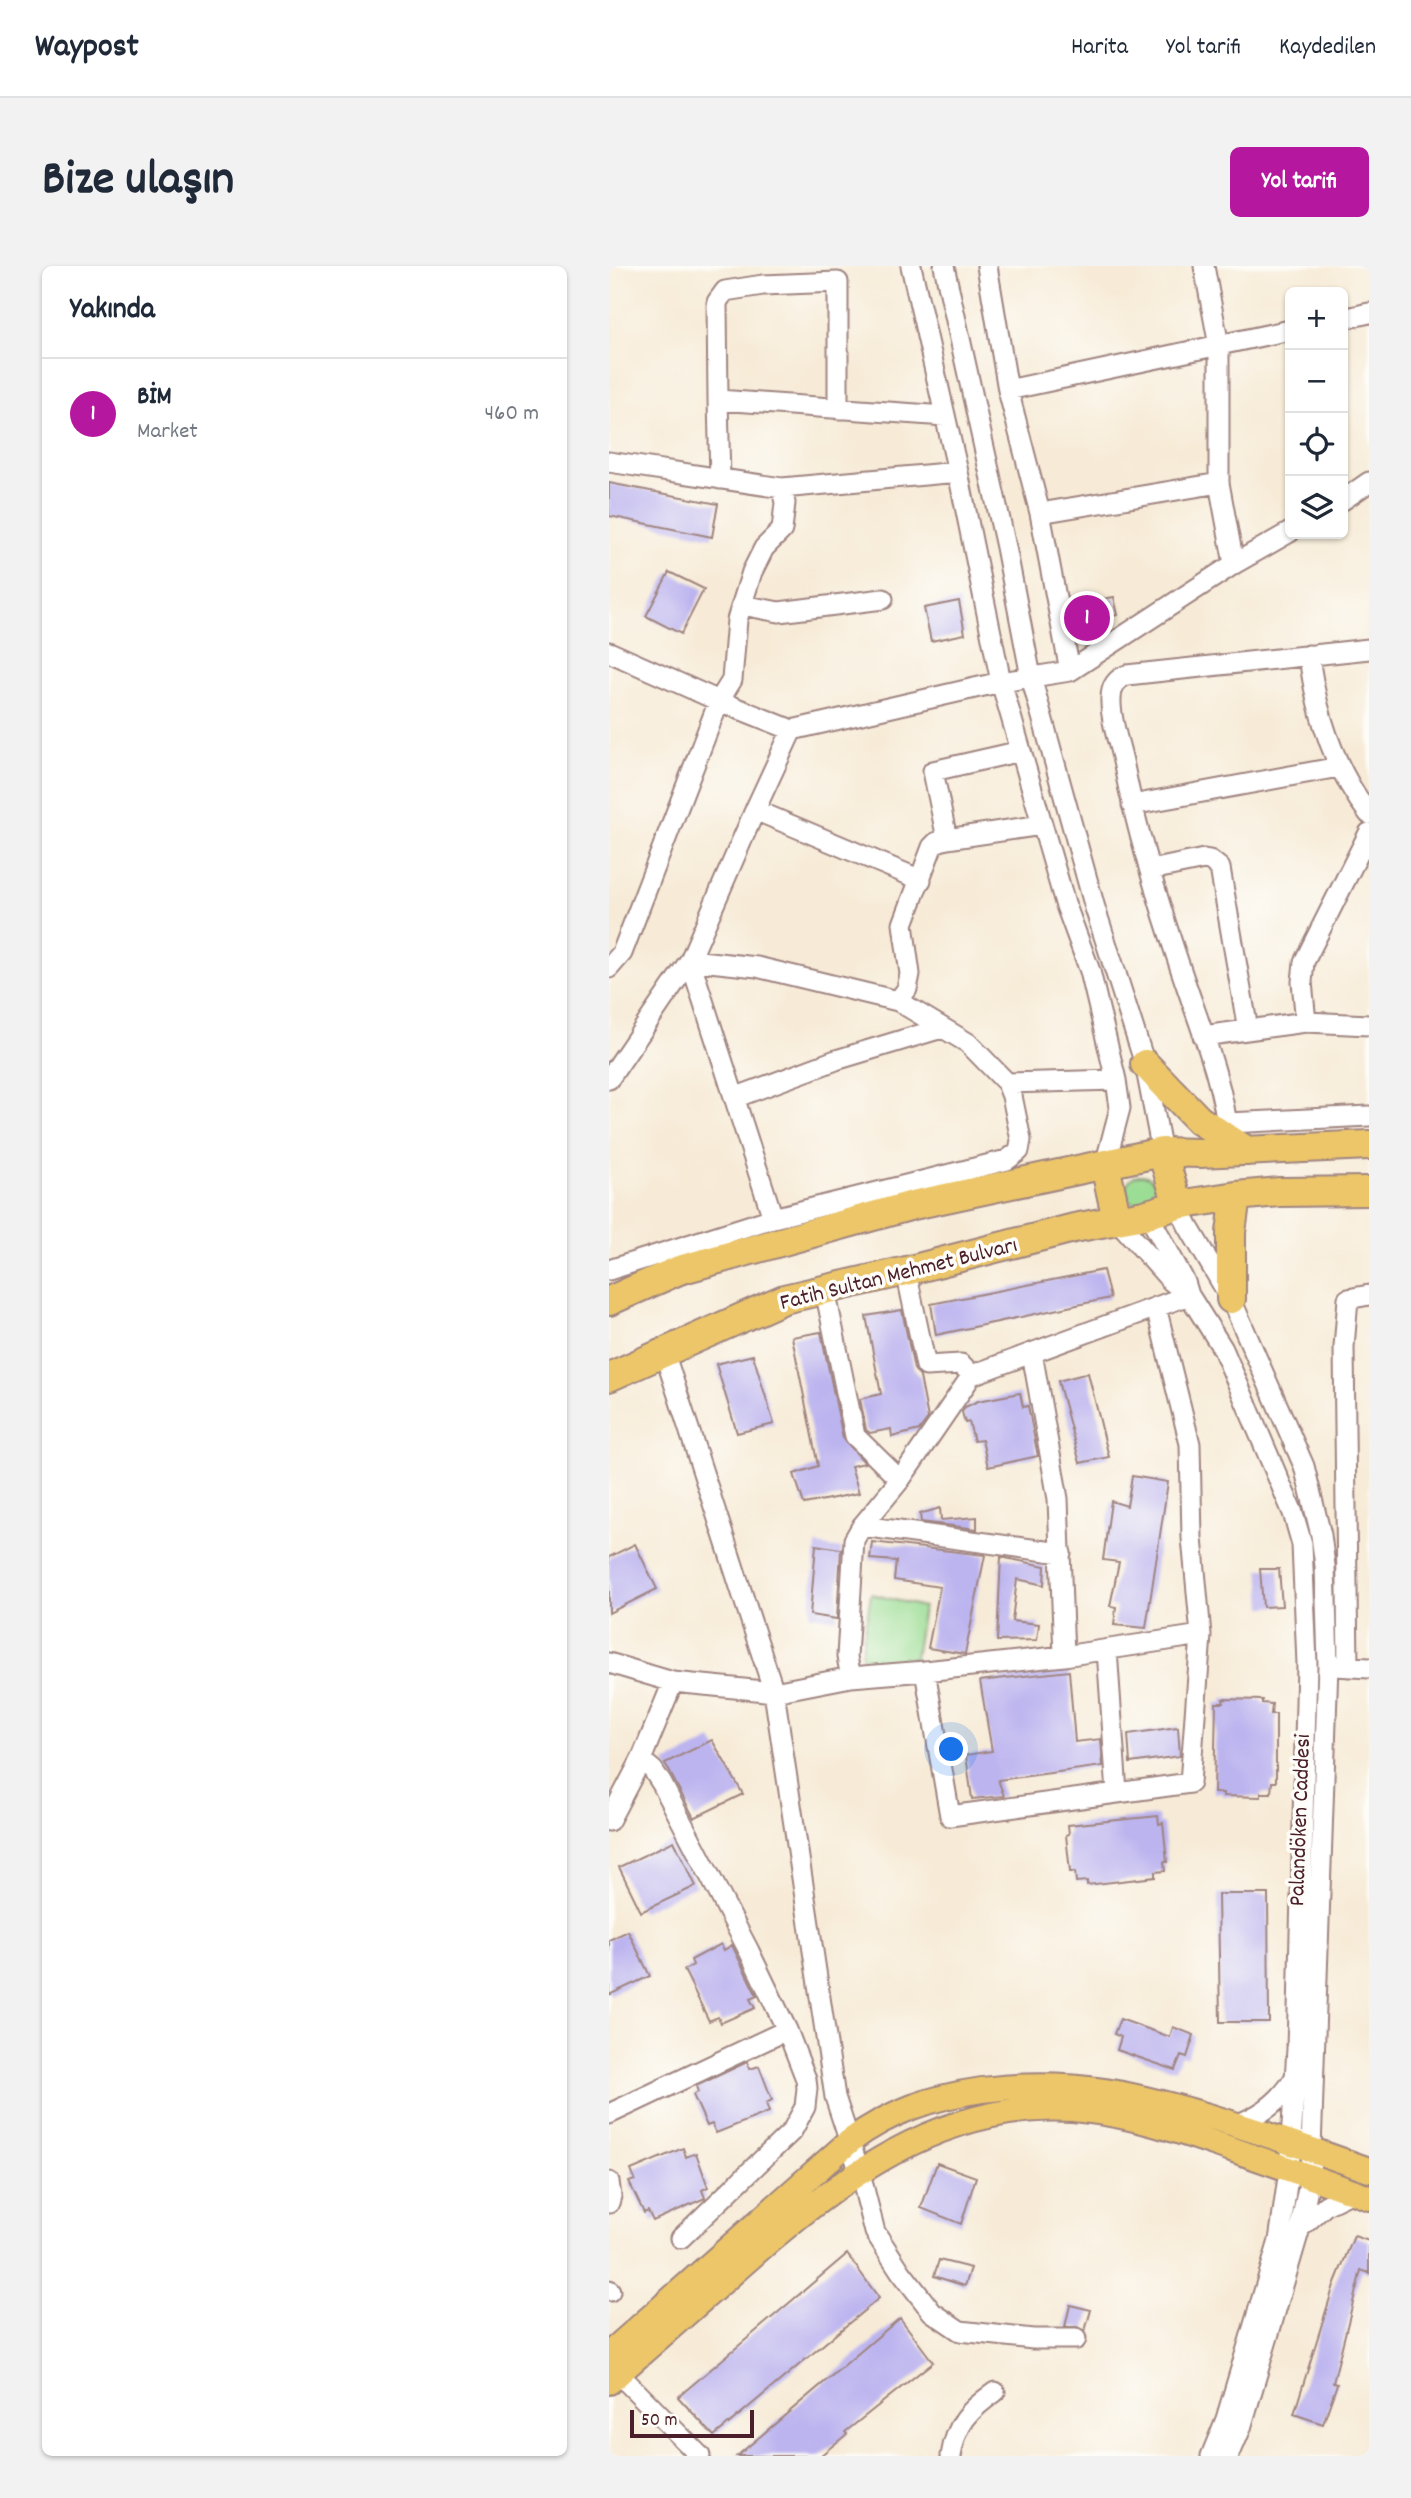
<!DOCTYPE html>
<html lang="tr">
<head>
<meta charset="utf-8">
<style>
	:root { --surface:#fff; --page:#f2f2f3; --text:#1f2937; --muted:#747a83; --line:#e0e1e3; --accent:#b5179e }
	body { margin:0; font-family:Dekko,sans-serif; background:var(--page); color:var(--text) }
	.controls { position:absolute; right:21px; top:21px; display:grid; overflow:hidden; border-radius:10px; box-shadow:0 2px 5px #0004 }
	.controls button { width:63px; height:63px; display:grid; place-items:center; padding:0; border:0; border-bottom:2px solid var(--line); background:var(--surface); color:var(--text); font:35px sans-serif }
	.scale { position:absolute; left:21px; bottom:18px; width:124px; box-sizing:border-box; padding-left:7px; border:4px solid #4a1f2b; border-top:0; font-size:19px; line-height:24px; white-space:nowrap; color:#4a1f2b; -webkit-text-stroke:5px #fdfcf7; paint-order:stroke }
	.you { position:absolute; left:343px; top:1484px; width:24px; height:24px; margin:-18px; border:5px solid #fff; border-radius:50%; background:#1a73e8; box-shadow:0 0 0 10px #1a73e833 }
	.badge { display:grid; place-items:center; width:46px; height:46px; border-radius:50%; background:var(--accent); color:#fff; font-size:23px; font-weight:700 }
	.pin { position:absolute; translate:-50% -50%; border:4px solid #fff; box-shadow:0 2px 7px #0006 }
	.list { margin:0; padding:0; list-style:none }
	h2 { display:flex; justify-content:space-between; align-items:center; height:91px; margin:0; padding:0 28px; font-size:30px }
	h2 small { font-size:23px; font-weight:400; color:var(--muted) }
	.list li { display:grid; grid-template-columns:46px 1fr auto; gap:21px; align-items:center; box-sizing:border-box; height:112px; padding:0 28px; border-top:2px solid var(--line) }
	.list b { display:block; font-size:26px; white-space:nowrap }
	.list p { margin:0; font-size:23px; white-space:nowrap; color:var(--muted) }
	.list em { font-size:23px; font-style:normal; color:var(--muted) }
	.icon { flex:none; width:38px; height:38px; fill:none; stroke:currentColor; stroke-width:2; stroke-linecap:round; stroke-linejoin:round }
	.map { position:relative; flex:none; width:760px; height:2190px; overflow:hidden; border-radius:10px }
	header { display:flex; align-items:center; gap:42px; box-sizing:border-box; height:98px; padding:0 35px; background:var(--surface); border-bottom:2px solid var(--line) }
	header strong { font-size:33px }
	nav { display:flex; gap:38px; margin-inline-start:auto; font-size:24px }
	.intro { display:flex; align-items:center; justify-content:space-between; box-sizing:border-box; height:168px; padding:0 42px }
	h1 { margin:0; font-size:49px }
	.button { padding:18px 32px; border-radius:10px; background:var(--accent); color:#fff; font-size:24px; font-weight:700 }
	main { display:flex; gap:42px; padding:0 42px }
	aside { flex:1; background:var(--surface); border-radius:10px; box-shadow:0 2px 5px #0004 }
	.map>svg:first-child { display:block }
	.green { fill:#9bdd94; stroke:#727e60; stroke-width:2 }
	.building { fill:#bcb4ef }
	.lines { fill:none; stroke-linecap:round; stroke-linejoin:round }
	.minor-casing { stroke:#a08581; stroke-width:23 }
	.major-casing { stroke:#a08581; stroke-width:28 }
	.highway-casing { stroke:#a08581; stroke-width:32 }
	.minor { stroke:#fff; stroke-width:19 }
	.major { stroke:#ecc669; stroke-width:24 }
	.highway { stroke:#ecc669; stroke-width:28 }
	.labels { text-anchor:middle; stroke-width:7; stroke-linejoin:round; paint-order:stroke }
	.street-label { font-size:23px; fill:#4a1f2b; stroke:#fdfcf7 }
</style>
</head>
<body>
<header>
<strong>Waypost</strong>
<nav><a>Harita</a><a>Yol tarifi</a><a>Kaydedilen</a></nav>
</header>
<div class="intro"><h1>Bize ulaşın</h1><a class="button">Yol tarifi</a></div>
<main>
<aside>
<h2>Yakında<small></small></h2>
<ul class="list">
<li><span class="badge">1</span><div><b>BİM</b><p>Market</p></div><em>460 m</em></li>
</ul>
</aside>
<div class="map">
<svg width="760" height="2190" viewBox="0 0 760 2190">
	<rect width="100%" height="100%" fill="#fdfcf7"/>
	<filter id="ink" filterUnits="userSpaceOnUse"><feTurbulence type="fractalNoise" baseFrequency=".0143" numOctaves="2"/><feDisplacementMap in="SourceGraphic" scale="14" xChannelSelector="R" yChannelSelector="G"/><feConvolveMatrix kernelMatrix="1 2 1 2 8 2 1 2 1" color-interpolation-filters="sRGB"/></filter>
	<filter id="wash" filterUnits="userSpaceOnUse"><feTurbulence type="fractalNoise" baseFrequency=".00686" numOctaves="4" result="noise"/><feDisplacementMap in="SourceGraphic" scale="28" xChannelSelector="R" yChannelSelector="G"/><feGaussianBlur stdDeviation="1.57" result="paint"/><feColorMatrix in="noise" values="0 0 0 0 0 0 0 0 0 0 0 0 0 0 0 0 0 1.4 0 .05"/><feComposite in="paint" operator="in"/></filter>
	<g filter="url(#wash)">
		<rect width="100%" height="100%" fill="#f7ebd7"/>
		<path class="green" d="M517 924a15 15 0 1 1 30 0a15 15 0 1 1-30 0Z
			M262,1328l52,13 -8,51 -50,3 -4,-8z"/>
		<g id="blocks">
			<path class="building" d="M0,217l109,21 -6,33 -103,-21z
				M60,306l35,17 -23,45 -35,-18z
				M505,331l4,18 -45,8 -3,-18z
				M350,335l6,33 -34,7 -7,-33z
				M494,1004l7,28 -174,37 -5,-31z
				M293,1044l12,59 6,8 8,41 -9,12 -27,7 -1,-8 -21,4 -4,-3 -6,-31 21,-5 -15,-78z
				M212,1066l22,106 22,25 -14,3 8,27 -55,11 -10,-30 24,-8 -26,-129z
				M144,1089l21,69 -37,9 -21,-69z
				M479,1107l21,84 -29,6 -22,-82z
				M411,1127l3,14 5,-1 10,50 -50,11 -6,-27 -8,1 -5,-19 -4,1 -3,-11 3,-5 13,-6z
				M523,1210l36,6 -22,146 -32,-3 2,-18 -6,-1 9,-44 -16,-2 8,-59 16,5z
				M331,1242l1,12 36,-3v12l-56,-7 -1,-8z
				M263,1276l113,13 -20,99 -37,-6 12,-61 -46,-7 2,-19 -26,-2z
				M26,1278l22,45 -48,24v-56z
				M207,1279l25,4 -4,70 -27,-4z
				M392,1291l44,9 -1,19 -27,-6 -5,42 27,3 -2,16 -40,1z
				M651,1303h19l3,37 -19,1z
				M460,1405l6,71 26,-3 2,27 -105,14 6,16 -32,3 -6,-44 26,-4 -12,-70z
				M614,1433l39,1v3l10,1 -1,10h5v68h-4l-1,11h-10v4l-38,-1v-3h-9l2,-90h8z
				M569,1461l2,29 -50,7 -2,-29z
				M103,1474l31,54 -49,24 -29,-55z
				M549,1550l1,8 4,-1 4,39h-3l1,9 -10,1v5l-68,8v-4l-11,1 -1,-10h-5l-4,-37 3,-1 -1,-9z
				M65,1575l22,45 -55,26 -22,-45z
				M609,1628h50l1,128h-49z
				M19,1665l22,45 -41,19v-55z
				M112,1678l3,6 8,-5 25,51 -7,3 5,9 -34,15 -3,-6 -9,4 -25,-51 9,-5 -2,-5z
				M511,1753l50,18 3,-10 21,8 -7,22 -6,-2 -6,15 -58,-20 4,-13 -7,-3z
				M138,1796l3,7 9,-3 13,34 -6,3 3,9 -53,21 -4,-9 -5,2 -14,-31 5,-3 -2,-6z
				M74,1882l3,9 10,-4 12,34 -6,3 3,8 -52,23 -5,-10 -4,2 -15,-31 6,-2 -4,-10z
				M328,1897l39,14 -15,47 -40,-16z
				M745,1970l15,5v32l-8,-3 -28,113 4,1 -14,40 -29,-10 40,-129z
				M238,1988l32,44 -165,138 -36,-39z
				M330,1994l32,8 -6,18 -31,-10z
				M461,2039l21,5 -6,21 -8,-4h-12z
				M291,2052l33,44 -88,70 2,2 -27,22h-83z"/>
		</g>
	</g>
	<g filter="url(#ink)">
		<use href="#blocks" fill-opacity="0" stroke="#a08581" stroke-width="2"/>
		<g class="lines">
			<defs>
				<path id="minor" d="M302,0l47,206 43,210 64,221 25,68 26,109 4,28 -15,57
					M335,0l62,281 25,130 64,231 50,156 17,88
					M378,0l21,124 32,123 30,158 164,-107 56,-32
					M595,0l15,80v137l15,81
					M734,53l26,-6
					M399,124l282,-60
					M109,134l-1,-98 8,-11 38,-6 75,-3v127
					M0,196l173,26 176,-16
					M111,213l-2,-79 227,16
					M734,234l26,-18
					M431,247l179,-30
					M133,339l37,7 104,-13
					M0,386l110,49 73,29 209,-48 69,-11
					M700,389c7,58 24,112 60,159
					M523,539l207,-38
					M146,544l37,-80
					M338,573l-14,-68 88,-20
					M542,604l53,-11 6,1 10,8 28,162
					M81,694l83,258
					M0,702l13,-15 97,-252 13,-21 5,-60 15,-48 12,-24 18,-18 3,-27 -3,-15
					M289,735l9,-12 3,-15 -7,-50 29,-77 5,-5 10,-3 95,-14
					M697,756l-4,-40 2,-20 65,-129
					M594,770l103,-14 63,3
					M0,813l81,-119 65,-150 166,70
					M398,817l109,-3
					M125,832l102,-38 106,-32
					M619,857l141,-7
					M620,874c-6,-59 -27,-108 -46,-164 -23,-68 -45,-139 -59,-210 -4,-21 -14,-45 -13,-67 0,-12 5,-20 16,-24l242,-26
					M569,939l10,21 43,73 73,167 17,69 4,31 3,99 -18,512 -10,51 -59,200 -12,28
					M508,954l54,61 18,14 34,54 70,164 9,31 5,120 -10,385 -8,121 -10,71 -53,178 -15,37
					M0,1004l164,-52 234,-58 12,-9 2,-11 -9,-44 -5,-13 -39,-40 -70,-42 -141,-34 -67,-7
					M297,1005l20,95 35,-2 11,11
					M216,1024l30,146 45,44
					M55,1086l110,340 61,405 25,76 15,59 26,40 31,40 28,19 73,8h43
					M423,1087l26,146 6,157
					M253,1260l199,27
					M498,1384l10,143
					M0,1397l64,19 101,10 77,-15 74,-6 25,145 240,-33 11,-148 -9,-97 -2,-94 -34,-137
					M726,1400l34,2
					M739,1401l-4,-320 4,-48 21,-4
					M316,1405l139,-15 137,-21
					M242,1411l-4,-20 7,-117 8,-14 38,-46 72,-105 217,-80 -4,-13 -37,-68
					M32,1494l12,10 9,14 87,167 38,79 19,49 1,9 -2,19 -13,24 -111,107
					M0,1555l32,-61 32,-78
					M0,1848l178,-84
					M626,1859c26,-9 45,-23 59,-46
					M0,1916l2,14 -2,7
					M691,1962l26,-23 27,-13
					M0,2024l1,1
					M1,2099l90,91
					M342,2190c5,-32 18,-46 44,-64"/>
				<path id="major" d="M0,2088l241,-213c40,-30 83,-44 132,-51 92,-12 159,5 246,32 47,15 94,31 141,48
					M0,2116c39,-35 79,-70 119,-105 103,-92 216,-185 363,-166 50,6 96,23 143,39 45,16 90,31 135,48"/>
				<path id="highway" d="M536,798l54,56 48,31
					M553,886l16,53
					M496,899l12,55
					M622,1033v-67l5,-36
					M0,1035l70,-31 234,-65 249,-53 38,1 169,-8
					M0,1111l175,-78 122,-28 168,-43 70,-13 34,-10 58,-9 44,-4 89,-1"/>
			</defs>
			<use href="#minor" class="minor-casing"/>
			<use href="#major" class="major-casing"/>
			<use href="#highway" class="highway-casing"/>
			<use href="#minor" class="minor"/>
			<use href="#major" class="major"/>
			<use href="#highway" class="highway"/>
		</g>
	</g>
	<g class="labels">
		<g class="street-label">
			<text transform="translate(289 1006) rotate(-14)" y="8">Fatih Sultan Mehmet Bulvarı</text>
			<text transform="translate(689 1554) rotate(-88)" y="8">Palandöken Caddesi</text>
		</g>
	</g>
</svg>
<div class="controls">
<button>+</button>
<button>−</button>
<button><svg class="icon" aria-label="locate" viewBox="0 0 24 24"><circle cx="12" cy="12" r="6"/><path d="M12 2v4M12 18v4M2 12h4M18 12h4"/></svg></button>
<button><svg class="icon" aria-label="layers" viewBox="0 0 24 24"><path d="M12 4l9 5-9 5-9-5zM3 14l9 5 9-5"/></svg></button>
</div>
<div class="scale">50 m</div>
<div class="you"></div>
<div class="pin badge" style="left:478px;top:352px">1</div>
</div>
</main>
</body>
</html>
